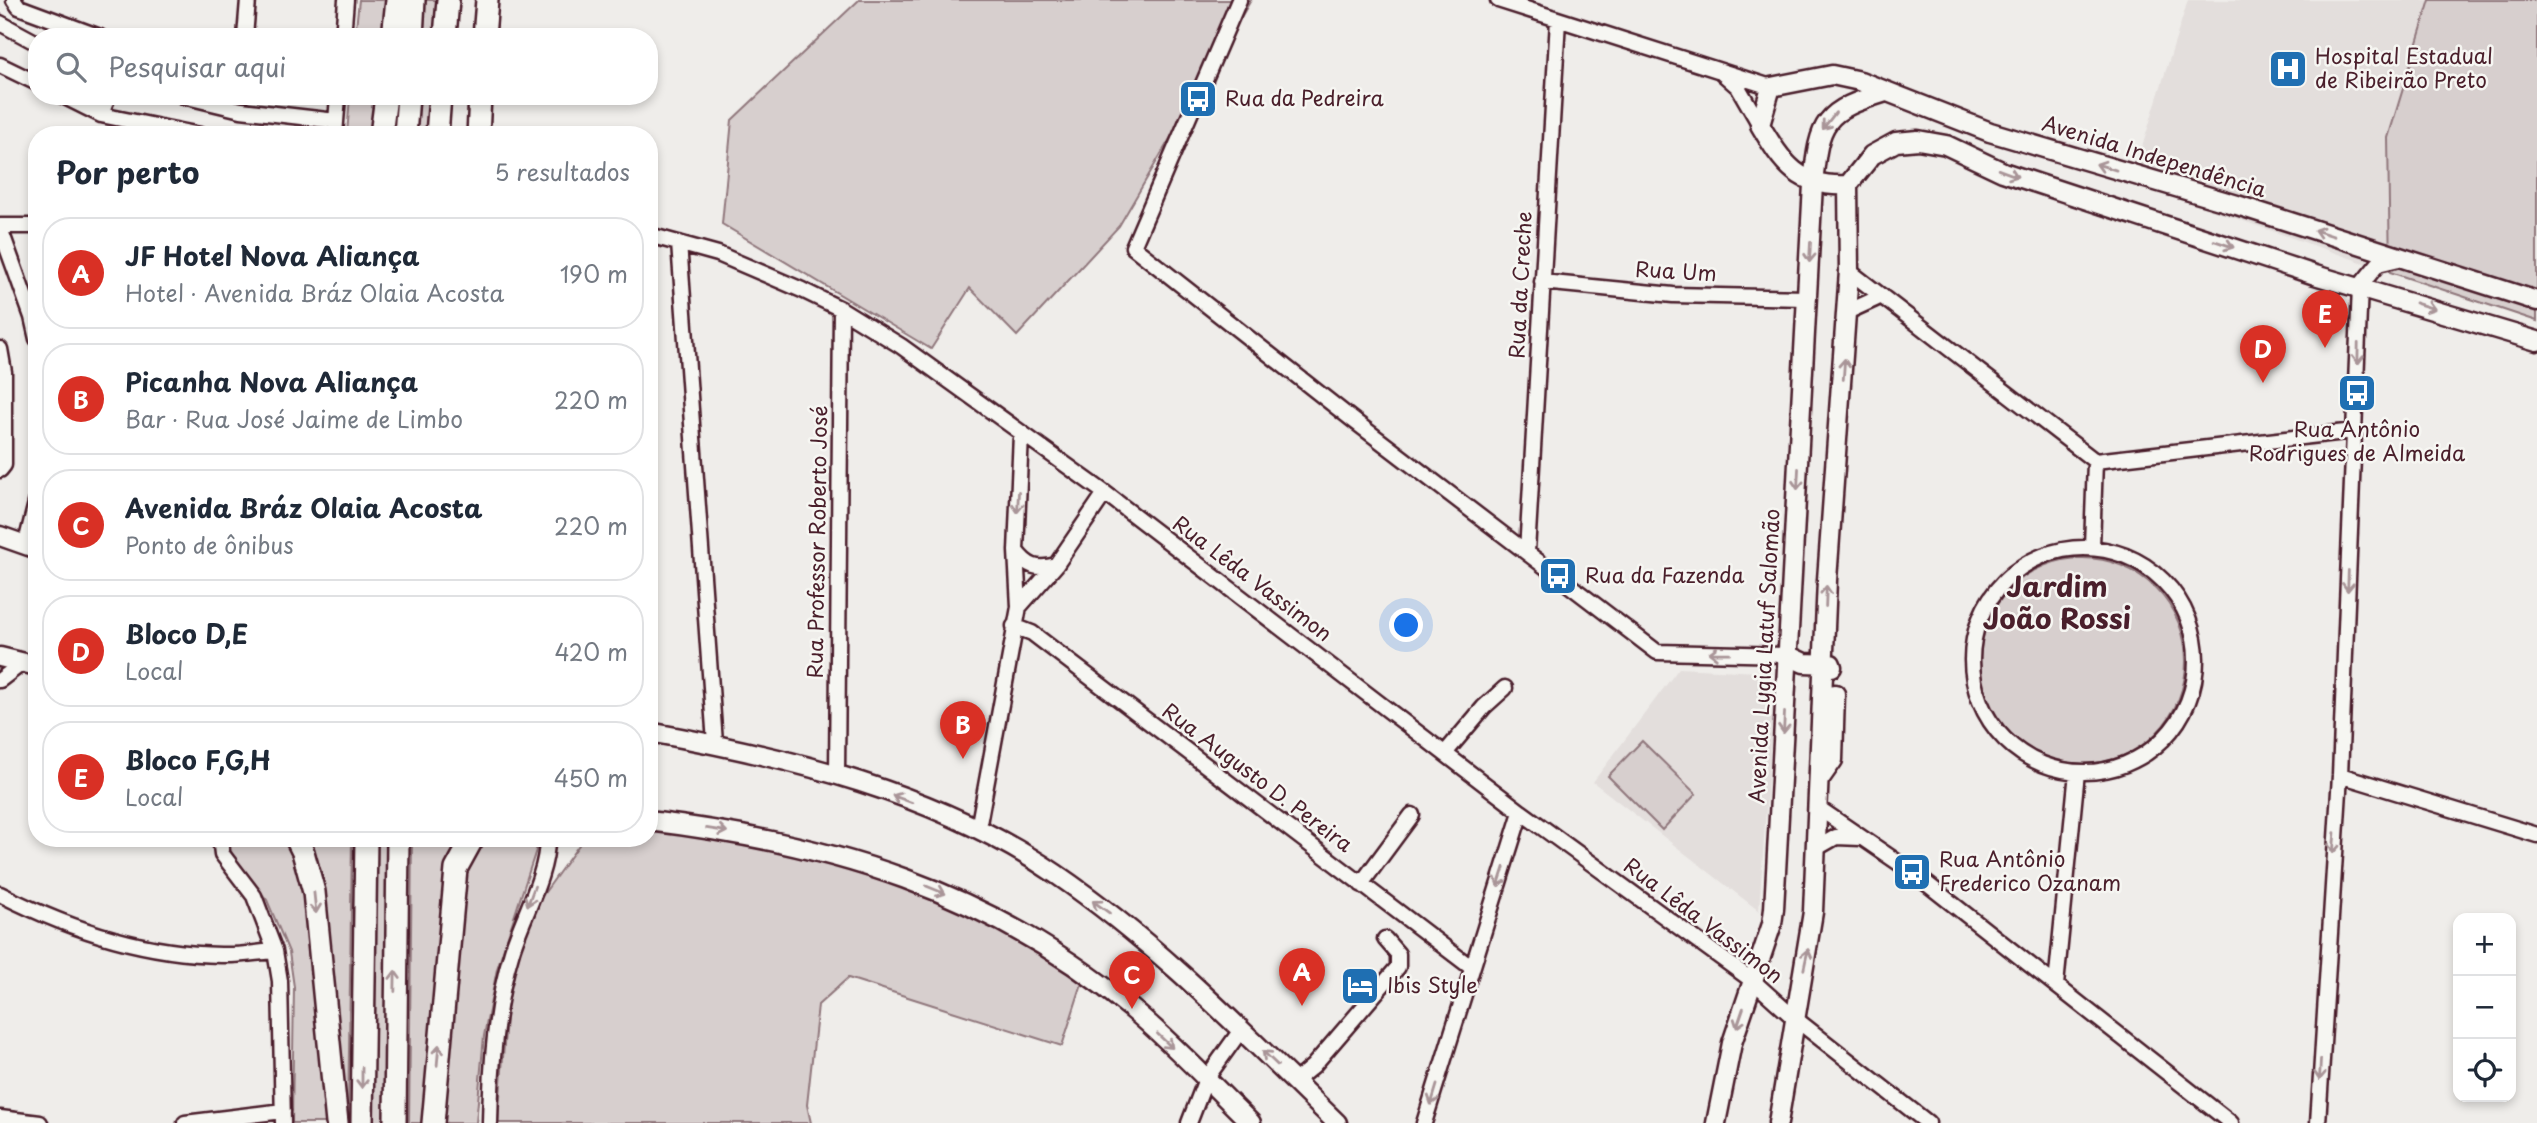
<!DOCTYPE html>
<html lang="pt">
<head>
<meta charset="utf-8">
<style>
	:root { --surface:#fff; --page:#f6f6f7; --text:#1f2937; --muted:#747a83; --line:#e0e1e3; --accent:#d93025 }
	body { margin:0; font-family:"Playpen Sans",sans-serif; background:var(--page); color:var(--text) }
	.controls { position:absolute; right:21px; bottom:21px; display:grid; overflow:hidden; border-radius:14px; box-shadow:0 4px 10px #0003 }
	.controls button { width:63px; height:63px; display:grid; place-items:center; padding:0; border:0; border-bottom:2px solid var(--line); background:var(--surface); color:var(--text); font:35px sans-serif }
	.you { position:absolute; left:1407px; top:626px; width:24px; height:24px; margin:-18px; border:5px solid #fff; border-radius:50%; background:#1a73e8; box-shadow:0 0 0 10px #1a73e833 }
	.badge { display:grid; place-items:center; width:46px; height:46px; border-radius:50%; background:var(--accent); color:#fff; font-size:23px; font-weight:700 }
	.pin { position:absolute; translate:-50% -58px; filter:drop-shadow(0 2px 4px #0008) }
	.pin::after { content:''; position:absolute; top:37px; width:24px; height:21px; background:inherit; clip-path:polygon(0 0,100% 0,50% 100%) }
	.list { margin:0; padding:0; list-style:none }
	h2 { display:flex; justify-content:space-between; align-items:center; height:91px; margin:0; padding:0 28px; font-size:30px }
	h2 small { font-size:23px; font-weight:400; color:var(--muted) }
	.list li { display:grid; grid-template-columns:46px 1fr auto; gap:21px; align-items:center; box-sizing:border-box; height:112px; margin:0 14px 14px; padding:0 14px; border:2px solid var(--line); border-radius:28px }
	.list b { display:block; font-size:26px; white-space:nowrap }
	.list p { margin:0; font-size:23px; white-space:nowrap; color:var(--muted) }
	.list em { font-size:23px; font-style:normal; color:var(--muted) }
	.icon { flex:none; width:38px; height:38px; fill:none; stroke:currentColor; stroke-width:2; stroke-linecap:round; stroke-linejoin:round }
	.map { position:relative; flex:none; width:2537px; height:1123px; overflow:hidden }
	.search { position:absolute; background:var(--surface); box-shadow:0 4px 10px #0003; left:28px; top:28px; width:630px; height:77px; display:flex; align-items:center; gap:18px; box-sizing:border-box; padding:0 24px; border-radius:28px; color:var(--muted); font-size:26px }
	.panel { position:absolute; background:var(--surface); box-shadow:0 4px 10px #0003; left:28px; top:126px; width:630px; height:721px; border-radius:28px }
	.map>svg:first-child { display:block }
	.built { fill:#e3dedc }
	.green { fill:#d7cfce; stroke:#90777c; stroke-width:2 }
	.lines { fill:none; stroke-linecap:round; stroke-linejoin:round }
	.minor-casing { stroke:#4a1f2b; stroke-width:19 }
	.major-casing { stroke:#4a1f2b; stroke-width:23 }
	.highway-casing { stroke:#4a1f2b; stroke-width:26 }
	.minor { stroke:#f6f6f2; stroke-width:14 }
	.major { stroke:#f6f6f2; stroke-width:18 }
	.highway { stroke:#f6f6f2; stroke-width:21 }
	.oneway { stroke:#a99598 }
	.labels { text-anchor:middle; stroke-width:5; stroke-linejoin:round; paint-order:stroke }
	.poi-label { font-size:21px; fill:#4a1f2b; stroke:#f6f6f2; text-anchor:start }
	.street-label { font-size:21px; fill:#4a1f2b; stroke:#f6f6f2 }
	.district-label { font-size:28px; font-weight:bold; fill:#4a1f2b; stroke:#f6f6f2 }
</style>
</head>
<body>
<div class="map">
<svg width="2537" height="1123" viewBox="0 0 2537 1123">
	<rect width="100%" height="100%" fill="#efedea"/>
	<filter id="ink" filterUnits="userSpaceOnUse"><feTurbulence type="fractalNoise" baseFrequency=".0143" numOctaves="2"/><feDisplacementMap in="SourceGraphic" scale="14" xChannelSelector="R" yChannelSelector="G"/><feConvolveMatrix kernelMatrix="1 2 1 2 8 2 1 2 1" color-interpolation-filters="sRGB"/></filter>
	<g filter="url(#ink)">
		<path class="built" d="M2188,0h242l-42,138 2,134 -259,-90z
			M1679,668l79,4 13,7 3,15 -15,217 -166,-129z"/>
		<path class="green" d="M359,0h31l-4,37h-31z
			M423,0h16l-3,37h-16z
			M859,0h392l-132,226 -102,110 -47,-48 -39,61 -209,-125 10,-104z
			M2430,0h107v321l-147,-49 -2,-134z
			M350,96h29l-5,39h-27z
			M416,96h16l-3,39h-16z
			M1980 661a103 103 0 1 1 206 0a103 103 0 1 1-206 0Z
			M1642,741l54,53 -34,36 -54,-54z
			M649,821l231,47 205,106 -23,72 -214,-68 -30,27 -11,100 4,18h-313l13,-170 29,-54 44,-61h65z
			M229,838h58l18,49 22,236h-35l2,-136 -5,-35 -22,-52 -35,-43z
			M310,838h42l-4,285h-7l-16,-227 -3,-22z
			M375,838h12l-2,285h-14z
			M412,838h53l-39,285h-17z
			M485,838h55l-43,131 -13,67 -8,87h-37l23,-252z"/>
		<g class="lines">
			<defs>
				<path id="minor" d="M14,0l5,7 81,30
					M1239,0l-106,247 220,173 304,232 130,3
					M1498,0l273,87
					M0,23l37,20
					M245,37l3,-37
					M343,37l3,-37
					M0,65l37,18
					M1721,72l17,15 22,38
					M63,96l38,19
					M108,96l-7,19 99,20
					M183,96l58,14 95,11
					M335,135l3,-39
					M0,226h37
					M0,228l32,89 5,22
					M649,235l69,19 84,36 39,19 60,37 204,147 416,319 232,169 40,36 135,106
					M679,243l36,500
					M1849,271l246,190 259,-30
					M1542,282l131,13 134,3
					M1847,312l35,-16
					M0,349l4,23v93l-4,5
					M26,543l11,-44
					M2092,547l3,-86
					M1972 660a112 112 0 1 1 224 0a112 112 0 1 1-224 0Z
					M1016,551c12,16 21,19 40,14
					M1527,552l31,-532
					M1019,607l37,-42 49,-72
					M1014,626l18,7 440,335
					M0,680l21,-16
					M1446,752l38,-45 21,-19
					M837,774l4,-465
					M2340,775l197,60
					M1817,807l95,65 319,251
					M978,829l41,-222 -3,-56 5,-117
					M220,838l2,16 32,42 21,55 5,30 3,142
					M1815,849l21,-12 25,1
					M1361,884l51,-69
					M0,894c67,34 145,60 221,61 18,1 37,-3 54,-4
					M2056,985l21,-213
					M1294,1082l19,-16 85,-99v-13l-13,-15
					M0,1118l40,5
					M185,1123l98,-12
					M490,1123c1,-57 5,-117 22,-172 10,-33 36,-78 35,-113
					M1189,1123l17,-44 35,-49
					M1424,1123l97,-311
					M2318,1123l22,-348 20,-489 18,-22 25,-6"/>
				<path id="major" d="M1848,185c-49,3 -65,-21 -88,-60l11,-38 61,-12 28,6 130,51 247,73 300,96
					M1848,185l24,-30 24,-13 22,-2 28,5 57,27 312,103 222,66
					M0,536l37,13
					M1787,655l17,8 27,1 1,3
					M0,657l37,9
					M649,732c140,25 288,61 407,142 104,71 191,162 281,249
					M1819,780l14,-20 2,-66
					M649,821c181,22 340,69 483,188 42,35 80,76 119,114
					M1716,1123l16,-80 40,-119 2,-15 39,-725c6,-64 11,-73 73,-92
					M1778,1123l35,-211 14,-332 22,-309 -1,-86"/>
				<path id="highway" d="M393,37l4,-37
					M412,37l2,-37
					M445,37l3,-37
					M484,37l3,-37
					M381,135l5,-39
					M405,135l3,-39
					M437,135l3,-39
					M478,135l2,-39
					M296,838l7,14 11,40 23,231
					M362,1123l4,-285
					M395,1123l3,-285
					M433,1123l23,-254 17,-31"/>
			</defs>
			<use href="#minor" class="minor-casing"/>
			<use href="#major" class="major-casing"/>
			<use href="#highway" class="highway-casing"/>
			<use href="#minor" class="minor"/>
			<use href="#major" class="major"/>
			<use href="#highway" class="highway"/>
		</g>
		<defs><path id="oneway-shaft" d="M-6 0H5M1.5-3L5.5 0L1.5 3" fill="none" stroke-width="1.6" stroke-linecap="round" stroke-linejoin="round" transform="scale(1.75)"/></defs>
		<g class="oneway">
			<use href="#oneway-shaft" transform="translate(1829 121) rotate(128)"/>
			<use href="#oneway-shaft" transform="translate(2106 167) rotate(-163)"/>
			<use href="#oneway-shaft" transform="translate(2008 173) rotate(20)"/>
			<use href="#oneway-shaft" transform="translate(2324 233) rotate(-162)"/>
			<use href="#oneway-shaft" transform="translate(2224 244) rotate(19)"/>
			<use href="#oneway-shaft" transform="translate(1810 252) rotate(93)"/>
			<use href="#oneway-shaft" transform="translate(2425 306) rotate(17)"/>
			<use href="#oneway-shaft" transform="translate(2358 354) rotate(91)"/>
			<use href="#oneway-shaft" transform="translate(1844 369) rotate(-86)"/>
			<use href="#oneway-shaft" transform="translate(1798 479) rotate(93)"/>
			<use href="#oneway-shaft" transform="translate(1018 502) rotate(93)"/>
			<use href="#oneway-shaft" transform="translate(2348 581) rotate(92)"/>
			<use href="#oneway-shaft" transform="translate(1826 596) rotate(-88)"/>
			<use href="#oneway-shaft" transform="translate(1719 653) rotate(-179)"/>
			<use href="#oneway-shaft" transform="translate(1784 723) rotate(93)"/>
			<use href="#oneway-shaft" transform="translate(902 799) rotate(-160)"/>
			<use href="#oneway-shaft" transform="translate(717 830) rotate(9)"/>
			<use href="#oneway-shaft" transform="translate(2334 843) rotate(95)"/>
			<use href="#oneway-shaft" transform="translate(1501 877) rotate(108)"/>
			<use href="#oneway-shaft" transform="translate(936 890) rotate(22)"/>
			<use href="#oneway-shaft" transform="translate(531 896) rotate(110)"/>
			<use href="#oneway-shaft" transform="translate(315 903) rotate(84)"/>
			<use href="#oneway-shaft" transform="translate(1101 907) rotate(-144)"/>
			<use href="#oneway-shaft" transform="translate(1806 959) rotate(-78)"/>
			<use href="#oneway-shaft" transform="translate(395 981) rotate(-89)"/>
			<use href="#oneway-shaft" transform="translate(1740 1018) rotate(109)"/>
			<use href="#oneway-shaft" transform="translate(1165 1041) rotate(44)"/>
			<use href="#oneway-shaft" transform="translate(438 1055) rotate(-85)"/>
			<use href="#oneway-shaft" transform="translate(1270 1058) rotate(-136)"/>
			<use href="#oneway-shaft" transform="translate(2320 1070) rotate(93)"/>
			<use href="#oneway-shaft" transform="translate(362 1078) rotate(90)"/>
			<use href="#oneway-shaft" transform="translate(1434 1095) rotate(107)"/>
		</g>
	</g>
	<defs>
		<symbol id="hospital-square" viewBox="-11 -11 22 22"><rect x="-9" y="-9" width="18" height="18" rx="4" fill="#1f6fb2" stroke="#f6f6f2"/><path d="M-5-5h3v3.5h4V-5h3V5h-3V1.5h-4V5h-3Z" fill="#fff"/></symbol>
		<symbol id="bus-square" viewBox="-11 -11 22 22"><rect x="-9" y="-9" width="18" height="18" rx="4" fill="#1f6fb2" stroke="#f6f6f2"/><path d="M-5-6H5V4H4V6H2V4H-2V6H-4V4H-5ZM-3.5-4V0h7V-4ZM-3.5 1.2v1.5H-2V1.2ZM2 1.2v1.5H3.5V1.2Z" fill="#fff"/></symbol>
		<symbol id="hotel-square" viewBox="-11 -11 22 22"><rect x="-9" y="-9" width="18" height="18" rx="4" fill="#1f6fb2" stroke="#f6f6f2"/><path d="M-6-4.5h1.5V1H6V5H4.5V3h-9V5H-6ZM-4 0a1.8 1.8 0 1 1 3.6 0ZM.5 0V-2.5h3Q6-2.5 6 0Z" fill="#fff"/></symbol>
	</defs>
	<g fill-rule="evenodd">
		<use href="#hospital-square" x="2266" y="47" width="44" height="44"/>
		<use href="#bus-square" x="1176" y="77" width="44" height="44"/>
		<use href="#bus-square" x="2335" y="371" width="44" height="44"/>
		<use href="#bus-square" x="1536" y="554" width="44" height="44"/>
		<use href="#bus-square" x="1890" y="850" width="44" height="44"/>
		<use href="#hotel-square" x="1338" y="964" width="44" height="44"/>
	</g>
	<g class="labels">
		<g class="poi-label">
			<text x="2315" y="64">Hospital Estadual<tspan x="2315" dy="24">de Ribeirão Preto</tspan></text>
			<text x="1225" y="106">Rua da Pedreira</text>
			<text x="2357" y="437" text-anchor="middle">Rua Antônio<tspan x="2357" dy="24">Rodrigues de Almeida</tspan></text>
			<text x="1585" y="583">Rua da Fazenda</text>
			<text x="1939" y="867">Rua Antônio<tspan x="1939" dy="24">Frederico Ozanam</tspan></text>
			<text x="1387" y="993">Ibis Style</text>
		</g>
		<g class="street-label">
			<text transform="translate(2154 157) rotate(17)" y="7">Avenida Independência</text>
			<text transform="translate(1676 272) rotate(3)" y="7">Rua Um</text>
			<text transform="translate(1521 285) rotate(-87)" y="7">Rua da Creche</text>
			<text transform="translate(818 542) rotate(-89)" y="7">Rua Professor Roberto José</text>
			<text transform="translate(1252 579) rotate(37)" y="7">Rua Lêda Vassimon</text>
			<text transform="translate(1765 656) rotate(-87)" y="7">Avenida Lygia Latuf Salomão</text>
			<text transform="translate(1257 778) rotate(37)" y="7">Rua Augusto D. Pereira</text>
			<text transform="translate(1703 921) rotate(37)" y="7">Rua Lêda Vassimon</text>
		</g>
		<g class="district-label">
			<text x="2057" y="597">Jardim<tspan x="2057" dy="32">João Rossi</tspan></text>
		</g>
	</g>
</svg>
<div class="controls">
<button>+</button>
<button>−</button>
<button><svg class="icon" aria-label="locate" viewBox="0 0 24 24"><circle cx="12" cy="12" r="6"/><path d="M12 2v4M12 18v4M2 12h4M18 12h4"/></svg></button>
</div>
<div class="you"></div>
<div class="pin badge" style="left:1302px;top:1006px">A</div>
<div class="pin badge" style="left:963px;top:759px">B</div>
<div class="pin badge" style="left:1132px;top:1009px">C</div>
<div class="pin badge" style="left:2263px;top:383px">D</div>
<div class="pin badge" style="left:2325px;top:348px">E</div>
<div class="search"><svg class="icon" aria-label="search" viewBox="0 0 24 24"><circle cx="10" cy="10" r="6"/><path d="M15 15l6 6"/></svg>Pesquisar aqui</div>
<section class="panel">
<h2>Por perto<small>5 resultados</small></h2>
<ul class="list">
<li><span class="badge">A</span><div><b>JF Hotel Nova Aliança</b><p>Hotel · Avenida Bráz Olaia Acosta</p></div><em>190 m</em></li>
<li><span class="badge">B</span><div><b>Picanha Nova Aliança</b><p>Bar · Rua José Jaime de Limbo</p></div><em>220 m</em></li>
<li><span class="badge">C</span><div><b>Avenida Bráz Olaia Acosta</b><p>Ponto de ônibus</p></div><em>220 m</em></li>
<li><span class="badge">D</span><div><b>Bloco D,E</b><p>Local</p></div><em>420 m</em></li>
<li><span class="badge">E</span><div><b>Bloco F,G,H</b><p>Local</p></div><em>450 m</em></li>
</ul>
</section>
</div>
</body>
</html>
